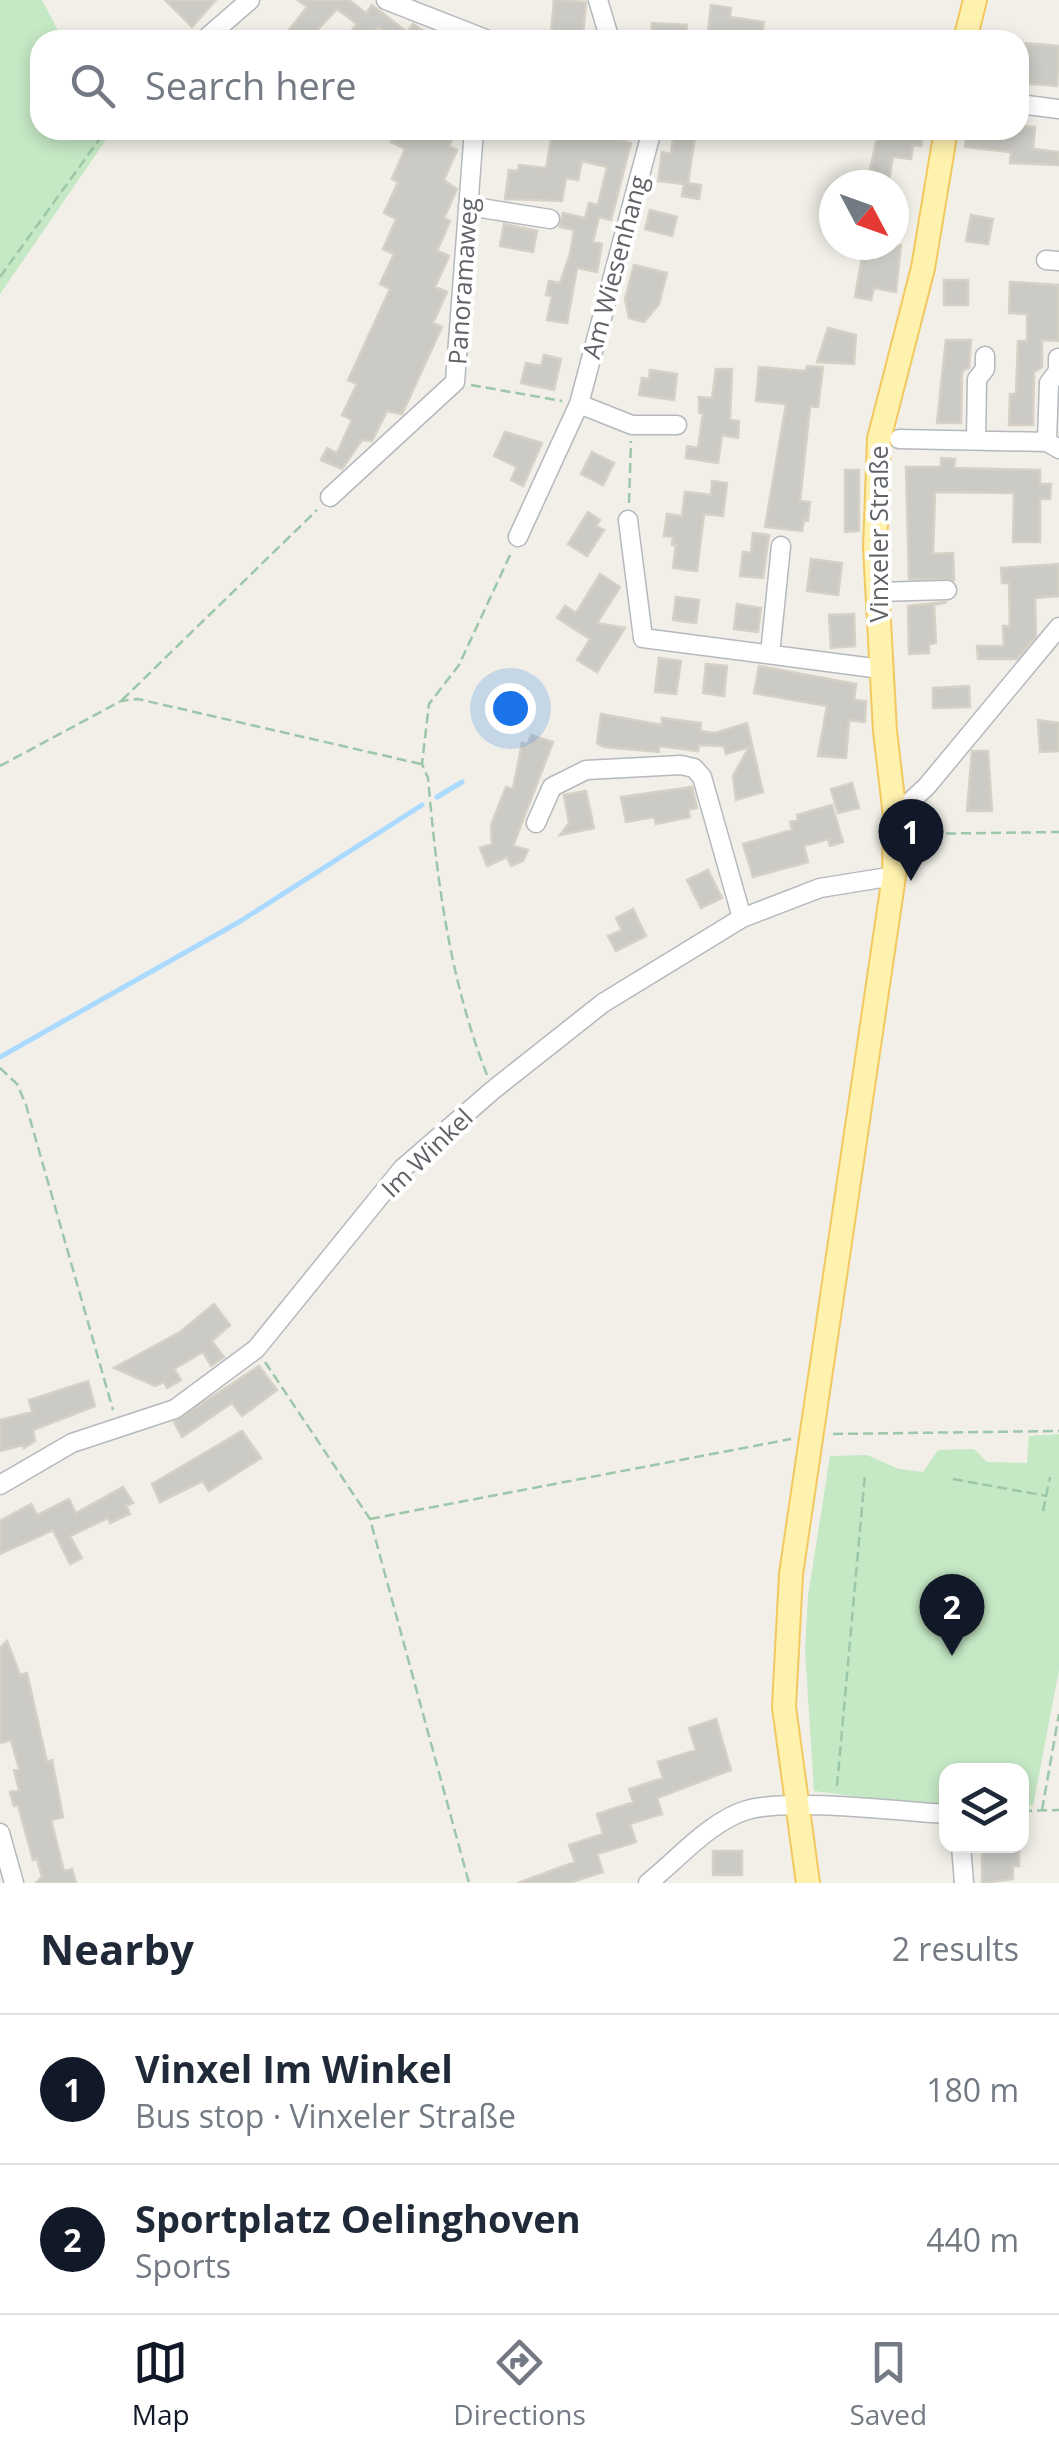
<!DOCTYPE html>
<html lang="en">
<head>
<meta charset="utf-8">
<style>
	:root { --surface:#fff; --page:#f6f6f7; --text:#1f2937; --muted:#747a83; --line:#e0e1e3; --accent:#111827 }
	body { margin:0; font-family:"Open Sans",sans-serif; background:var(--page); color:var(--text) }
	.controls { position:absolute; right:30px; bottom:30px; display:grid; overflow:hidden; border-radius:20px; box-shadow:0 5px 15px #0003 }
	.controls button { width:90px; height:90px; display:grid; place-items:center; padding:0; border:0; border-bottom:2px solid var(--line); background:var(--surface); color:var(--text); font:50px sans-serif }
	.compass { position:absolute; left:819px; top:170px; width:90px; height:90px; border-radius:50%; background:var(--surface); box-shadow:0 5px 15px #0003; rotate:131deg }
	.you { position:absolute; left:510px; top:708px; width:35px; height:35px; margin:-25px; border:8px solid #fff; border-radius:50%; background:#1a73e8; box-shadow:0 0 0 15px #1a73e833 }
	.badge { display:grid; place-items:center; width:65px; height:65px; border-radius:50%; background:var(--accent); color:#fff; font-size:32px; font-weight:700 }
	.pin { position:absolute; translate:-50% -82px; filter:drop-shadow(0 2px 5px #0008) }
	.pin::after { content:''; position:absolute; top:52px; width:35px; height:30px; background:inherit; clip-path:polygon(0 0,100% 0,50% 100%) }
	.list { margin:0; padding:0; list-style:none }
	h2 { display:flex; justify-content:space-between; align-items:center; height:130px; margin:0; padding:0 40px; font-size:42px }
	h2 small { font-size:32px; font-weight:400; color:var(--muted) }
	.list li { display:grid; grid-template-columns:65px 1fr auto; gap:30px; align-items:center; box-sizing:border-box; height:150px; padding:0 40px; border-top:2px solid var(--line) }
	.list b { display:block; font-size:38px; white-space:nowrap }
	.list p { margin:0; font-size:32px; white-space:nowrap; color:var(--muted) }
	.list em { font-size:32px; font-style:normal; color:var(--muted) }
	.icon { flex:none; width:55px; height:55px; fill:none; stroke:currentColor; stroke-width:2; stroke-linecap:round; stroke-linejoin:round }
	.map { position:relative; flex:none; width:1059px; height:1883px; overflow:hidden }
	.search { position:absolute; background:var(--surface); box-shadow:0 5px 15px #0003; left:30px; right:30px; top:30px; height:110px; display:flex; align-items:center; gap:25px; box-sizing:border-box; padding:0 35px; border-radius:30px; color:var(--muted); font-size:38px }
	.sheet { height:430px; background:var(--surface) }
	nav { display:flex; justify-content:space-around; align-items:center; box-sizing:border-box; height:140px; border-top:2px solid var(--line); background:var(--surface); font-size:28px; color:var(--muted) }
	nav a { display:grid; justify-items:center; gap:5px }
	nav .on { color:var(--accent) }
	.map>svg:first-child { display:block }
	.green { fill:#c5e8c5 }
	.lines { fill:none; stroke-linecap:round; stroke-linejoin:round }
	.stream { stroke:#aadaff; stroke-width:5 }
	.building { fill:#cccac5; stroke:#d6d1c6; stroke-width:2.5 }
	.minor-casing { stroke:#b5b8bc; stroke-width:21 }
	.major-casing { stroke:#f2c960; stroke-width:26 }
	.path { stroke:#9cc7a9; stroke-width:2.5; stroke-dasharray:10 5; stroke-linecap:butt }
	.minor { stroke:#fff; stroke-width:18 }
	.major { stroke:#fff2af; stroke-width:22 }
	.labels { text-anchor:middle; stroke-width:8; stroke-linejoin:round; paint-order:stroke }
	.street-label { font-size:25px; fill:#5f6368; stroke:#fff }
</style>
</head>
<body>
<div class="map">
<svg width="1059" height="1883" viewBox="0 0 1059 1883">
	<rect width="100%" height="100%" fill="#f1efe8"/>
	<path class="green" d="M0,0h42l21,40h-23v90l72,1 -112,163z
		M1059,1434v236l-26,136h-11v-36h-76v38l-132,-17 -9,-141 3,-54 22,-140 37,-1 32,14 24,3 15,-22 36,-1 13,13 40,1 2,-27z"/>
	<g class="lines">
		<path class="stream" d="M437,797l25,-15
			M0,1057l239,-135 183,-117"/>
	</g>
	<path class="building" d="M165,0h51l-24,27z
		M298,0h51l17,13 6,-8 35,27 6,-8 24,16h-42l-17,-13 -10,13h-24l13,-16 -20,-15 -29,31h-27l26,-33z
		M554,0l32,2 -3,34 -32,-3z
		M711,5l20,3 -1,9 34,5 -3,18 -44,-3v-5l-9,-1z
		M652,23l35,2 -1,15h-35z
		M1023,43l36,3 -2,40 -38,-3z
		M1019,126l16,1 -2,22 26,3v13l-49,-2 1,-11 -46,-5 2,-17h52z
		M397,130l31,6 3,-6h26l-8,16 8,4 -13,30 13,9 -13,29 6,3 -13,30 12,5 -14,31 12,5 -14,31 9,4 -40,87 -15,-3 -15,30 -10,-1 -20,29 -21,-9 6,-12 10,5 15,-33 -10,-5 15,-31 -9,-4 42,-91 -10,-5 14,-30 -11,-5 13,-30 -12,-6 14,-31 -6,-3 13,-30 -14,-7z
		M553,130h36l42,13 -20,77 -12,-3 -6,25 9,2 -5,28 -20,-4 -10,55 -20,-3 5,-24 -6,-1 3,-14 11,2 10,-29 4,-24 -14,-3 3,-14 22,5 4,-15 9,2 9,-38 -25,-6 -4,19 -12,-2 -4,23 -57,-2 4,-29 9,1 1,-6 27,3z
		M674,130h22l-8,53 13,2 -2,14 -17,-3 2,-12 -26,-3 4,-29 9,2z
		M879,130h44l-2,16 -8,-1 -2,14 -18,-2 -5,28h-16l2,-15h-4z
		M650,210l27,7 -5,19 -27,-7z
		M971,215l22,4 -5,25 -22,-3z
		M504,224l33,7 -4,21 -33,-6z
		M864,245h37l-5,47 -22,-4 -3,12 -16,-3z
		M634,265l33,8 -8,31 -15,18 -15,-4 -4,-19z
		M944,280h24v25h-24z
		M1010,282l49,3v56l-17,-1v27l-8,5 -1,53h-24l1,-31h6l2,-53h9v-27l-18,-1z
		M828,328l28,7 -2,29 -37,-2z
		M946,340h25l-2,28 -7,3 -1,52h-24z
		M544,355l17,4 -7,31 -33,-7 5,-20 15,3z
		M807,366l16,1 -5,40 -8,-1 -10,95 10,1 -2,19 -4,-1 -2,11 -37,-4 21,-123 -30,-3 3,-34 47,4z
		M716,369h16l-2,51 9,1 -1,17 -16,-3 -4,28 -32,-5 1,-12 11,2 5,-35h-4v-16l13,1z
		M650,370l27,4 -3,26 -35,-5 3,-17 7,1z
		M505,432l37,11 -19,43 -12,-6 6,-13 -23,-11z
		M592,452l22,11 -11,22 -22,-11z
		M941,458l14,1 -1,9 86,2v14h11l-1,15h-10v43h-27l1,-49 -79,-1 -2,62 20,-1 1,27 -45,-1 -3,-112h35z
		M845,470h14v61l-14,1z
		M712,481l15,2 -4,33 -19,-2 -7,57 -24,-3 3,-23h-4l1,-8 -9,-1 3,-22 15,2 3,-24 26,3z
		M588,512l12,8 -4,6 8,4 -17,26 -19,-12z
		M753,533l16,2 -6,43 -23,-2 3,-24 8,1z
		M811,559l31,4 -4,32 -31,-4z
		M1059,564v32l-24,2 1,38 -19,23h-39l-1,-13h27l-1,-20h7l-1,-43h-7l-1,-15z
		M600,574l20,13 -23,36 28,5 -28,44 -20,-12 13,-21 -33,-21 8,-12 11,7z
		M676,597l23,3 -3,23 -23,-3z
		M947,602l-13,3 2,38 -7,1v9l-20,1 -1,-48z
		M737,604l24,4 -3,24 -24,-3z
		M854,614l1,32 -24,2 -2,-33z
		M659,658l22,3 -5,33 -21,-2z
		M706,664l21,2 -3,30 -21,-3z
		M759,666l97,18 -2,16 12,1 -1,21 -16,-2 -3,38 -28,-2 9,-50 -73,-13z
		M969,686l1,21 -37,1v-20z
		M601,714l61,11v-7l39,5 -1,8 15,2 32,-10 16,69 -27,8 -3,-24 16,-29 -23,7 -2,-8 -25,-1 -1,6 -39,-5v6l-55,-5 -7,-4z
		M1038,720l21,3v28l-19,1z
		M531,735l22,7 -40,104 15,4 -5,11 -12,5 -4,-9 -20,9 -7,-18 12,-4 -1,-19 15,-38 7,2 9,-46 6,1z
		M972,751h16l4,60h-25z
		M852,783l7,25 -21,5 -7,-24z
		M692,787l5,21 -9,2 2,7 -34,7 -2,-7 -28,5 -5,-25z
		M586,791l8,37 -34,7 9,-12 -5,-28z
		M832,805l11,37 -13,4 -2,-7 -24,7 4,16 -55,15 -10,-33 49,-14 -2,-8 8,-2 -1,-5z
		M708,870l14,28 -21,10 -14,-28z
		M633,909l13,27 -30,15 -8,-15 14,-6 -6,-12z
		M214,1304l16,21 -18,16 12,16 -13,9 -8,-14 -29,17 7,11 -14,8 -3,-6 -9,4 -41,-18 66,-36z
		M259,1366l18,24 -35,26 -10,-13 -50,34 -8,-15z
		M88,1381l7,25 -62,24 2,11 -11,7 -1,-3 -23,6v-31l32,-8 -3,-12z
		M242,1431l19,27 -52,33 -6,-10 -43,21 -8,-18z
		M123,1487l10,16 -7,3 4,8 -20,9 -2,-5 -38,18 12,22 -12,6 -17,-34 -53,24v-33l31,-17 6,11 32,-16 7,14z
		M7,1641l13,34 7,-2 20,89 5,-2 11,57 -12,3 13,51 8,-2 4,14h-40l6,-6 -5,-18 -4,1 -15,-55 -4,1 -4,-14 9,-2 -5,-20 5,-1 -8,-29 -11,3v-95z
		M716,1719l15,51 -74,28 5,16 -32,10 6,18 -39,12 6,18 -34,11h-51l57,-21 -6,-17 34,-11 -6,-20 36,-12 -4,-13 34,-11 -5,-16 38,-12 -7,-22z
		M982,1846h37v20h-6v13l-31,4z
		M713,1851h29v24h-29z"/>
	<g class="lines">
		<defs>
			<path id="minor" d="M386,0l102,40
				M598,0l12,40
				M204,40l46,-40
				M1019,104l40,5
				M468,206l82,13
				M1046,260l13,1
				M579,404l53,21h45
				M899,439l148,3 12,7
				M976,440l1,-61 8,-10v-13
				M1047,442l2,-59 9,-12v-13
				M330,497l125,-115 19,-252
				M628,520l15,118 238,31
				M518,537l61,-133 73,-274
				M877,592l70,-2
				M770,654l11,-108
				M895,816l32,-30 132,-159
				M536,823l16,-36 34,-17 95,-5 13,3 8,9 40,141
				M0,1485l72,-42 103,-34 81,-60 146,-180 91,-79 110,-87 139,-85 78,-30 74,-12
				M0,1833l14,50
				M961,1846l3,37
				M648,1883c29,-23 62,-62 99,-73 42,-12 151,1 199,4"/>
			<path id="major" d="M965,40l10,-40
				M808,1883l-24,-176 7,-133 103,-698 1,-60 -10,-85 -10,-183 4,-109 44,-171 23,-138"/>
		</defs>
		<use href="#minor" class="minor-casing"/>
		<use href="#major" class="major-casing"/>
		<path class="path" d="M0,277l106,-147
			M471,385l91,16
			M629,503l2,-62
			M122,700l195,-190
			M0,766l121,-65 17,-2 283,65
			M916,834l143,-2
			M0,1068l17,16 9,21 87,305
			M487,1075c-38,-97 -50,-195 -59,-297l-6,-14 7,-60 30,-39 52,-112
			M265,1362l105,157 99,364
			M833,1434l226,-3
			M953,1479l94,17
			M1043,1511l7,-34
			M370,1519l421,-80
			M837,1786l28,-312
			M1042,1810l17,-96
			M1022,1811l37,-1"/>
		<use href="#minor" class="minor"/>
		<use href="#major" class="major"/>
	</g>
	<g class="labels">
		<g class="street-label">
			<text transform="translate(615 267) rotate(-75)" y="9">Am Wiesenhang</text>
			<text transform="translate(463 281) rotate(-86)" y="9">Panoramaweg</text>
			<text transform="translate(879 534) rotate(-90)" y="9">Vinxeler Straße</text>
			<text transform="translate(427 1153) rotate(-44)" y="9">Im Winkel</text>
		</g>
	</g>
</svg>
<div class="controls">
<button><svg class="icon" aria-label="layers" viewBox="0 0 24 24"><path d="M12 4l9 5-9 5-9-5zM3 14l9 5 9-5"/></svg></button>
</div>
<svg class="compass" viewBox="-18 -18 36 36"><path d="M0-13l5 13h-10z" fill="#e53935"/><path d="M0 13l5-13h-10z" fill="#747a83"/></svg>
<div class="you"></div>
<div class="pin badge" style="left:911px;top:881px">1</div>
<div class="pin badge" style="left:952px;top:1656px">2</div>
<div class="search"><svg class="icon" aria-label="search" viewBox="0 0 24 24"><circle cx="10" cy="10" r="6"/><path d="M15 15l6 6"/></svg>Search here</div>
</div>
<section class="sheet">
<h2>Nearby<small>2 results</small></h2>
<ul class="list">
<li><span class="badge">1</span><div><b>Vinxel Im Winkel</b><p>Bus stop · Vinxeler Straße</p></div><em>180 m</em></li>
<li><span class="badge">2</span><div><b>Sportplatz Oelinghoven</b><p>Sports</p></div><em>440 m</em></li>
</ul>
</section>
<nav>
<a class="on"><svg class="icon" aria-label="map" viewBox="0 0 24 24"><path d="M3 6l6-2 6 2 6-2v14l-6 2-6-2-6 2zM9 4v14M15 6v14"/></svg>Map</a>
<a><svg class="icon" aria-label="directions" viewBox="0 0 24 24"><path d="M12 3l9 9-9 9-9-9zM9 14v-3h6M13 9l2 2-2 2"/></svg>Directions</a>
<a><svg class="icon" aria-label="saved" viewBox="0 0 24 24"><path d="M7 4h10v16l-5-4-5 4z"/></svg>Saved</a>
</nav>
</body>
</html>
